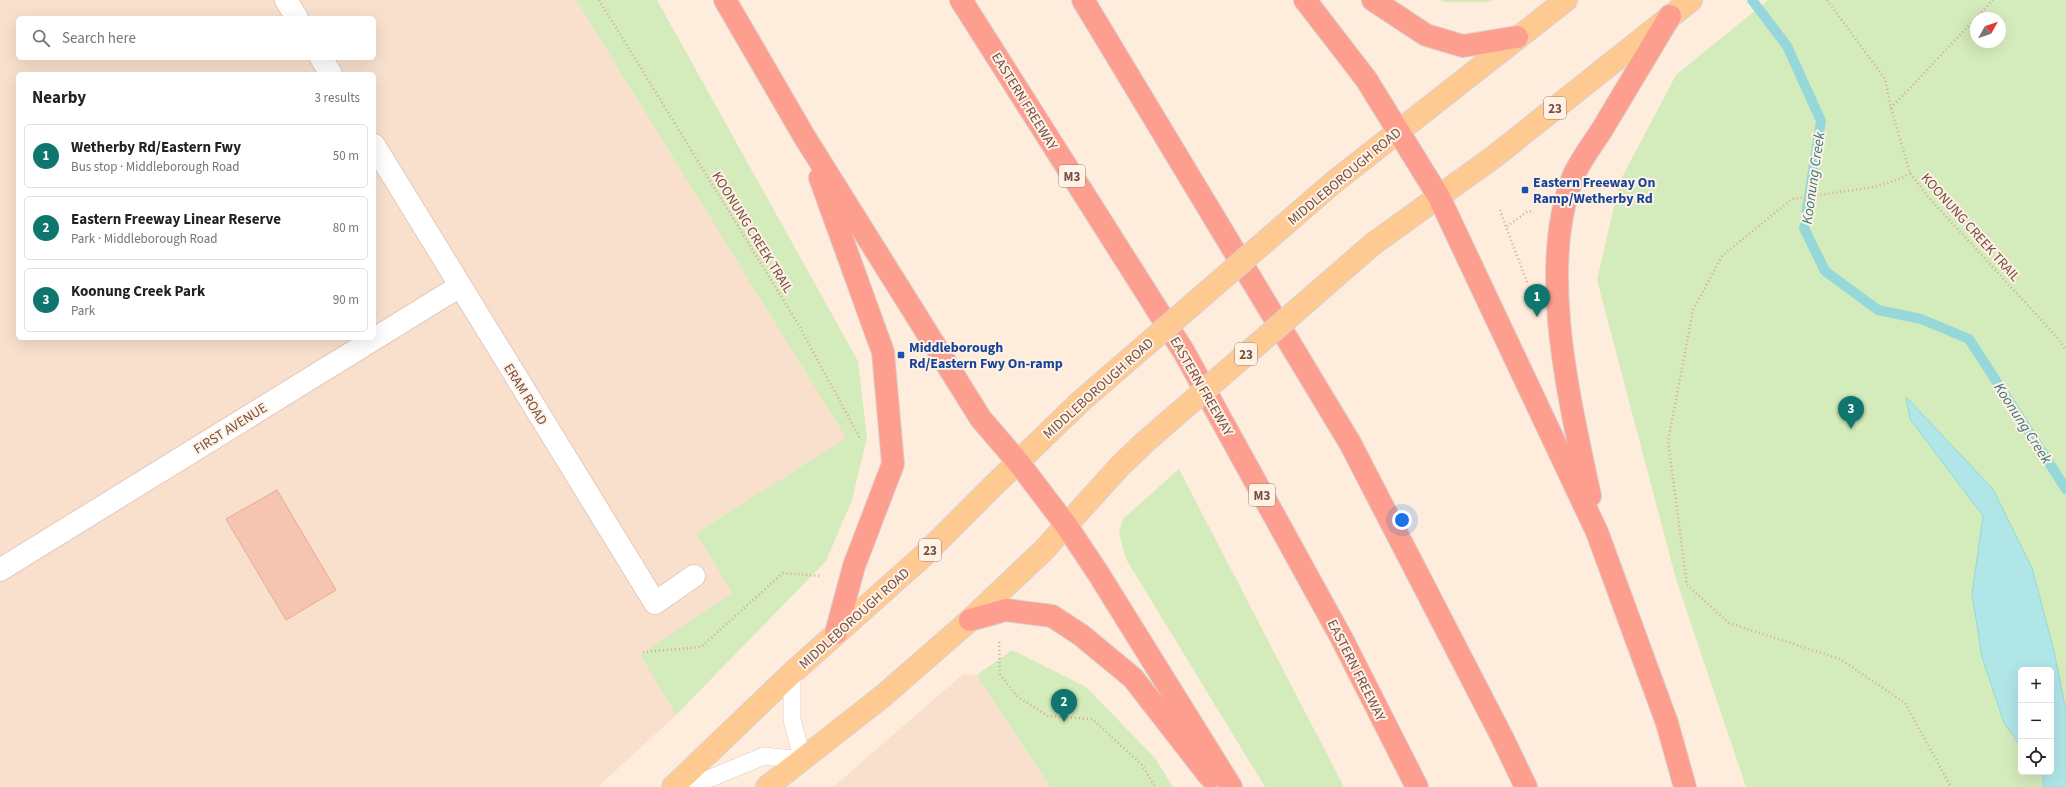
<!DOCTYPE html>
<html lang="en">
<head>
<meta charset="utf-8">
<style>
	:root { --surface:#fff; --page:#f2f2f2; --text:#222; --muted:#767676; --line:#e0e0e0; --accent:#0f766e }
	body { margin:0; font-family:"Source Sans 3",sans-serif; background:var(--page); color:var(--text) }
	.controls { position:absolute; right:12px; bottom:12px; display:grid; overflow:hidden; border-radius:6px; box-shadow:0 4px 16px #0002 }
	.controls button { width:36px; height:36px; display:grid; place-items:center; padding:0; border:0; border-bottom:1px solid var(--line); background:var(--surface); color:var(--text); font:20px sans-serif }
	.compass { position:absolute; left:1970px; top:12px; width:36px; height:36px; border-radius:50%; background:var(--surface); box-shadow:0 4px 16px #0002; rotate:50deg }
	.you { position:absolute; left:1402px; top:520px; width:14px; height:14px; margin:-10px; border:3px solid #fff; border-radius:50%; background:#1a73e8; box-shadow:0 0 0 6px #1a73e833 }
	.badge { display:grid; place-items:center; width:26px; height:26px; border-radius:50%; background:var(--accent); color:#fff; font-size:13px; font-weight:700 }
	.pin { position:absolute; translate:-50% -33px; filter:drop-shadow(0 1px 2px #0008) }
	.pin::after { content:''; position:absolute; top:21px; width:14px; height:12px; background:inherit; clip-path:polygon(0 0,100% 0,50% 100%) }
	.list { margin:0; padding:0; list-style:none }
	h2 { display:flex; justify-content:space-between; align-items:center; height:52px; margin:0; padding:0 16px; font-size:17px }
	h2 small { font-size:13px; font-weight:400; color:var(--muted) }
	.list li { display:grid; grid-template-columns:26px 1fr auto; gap:12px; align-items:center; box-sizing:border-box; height:64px; margin:0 8px 8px; padding:0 8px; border:1px solid var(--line); border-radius:6px }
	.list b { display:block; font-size:15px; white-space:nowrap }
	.list p { margin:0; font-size:13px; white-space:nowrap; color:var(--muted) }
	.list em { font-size:13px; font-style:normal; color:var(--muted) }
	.icon { flex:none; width:22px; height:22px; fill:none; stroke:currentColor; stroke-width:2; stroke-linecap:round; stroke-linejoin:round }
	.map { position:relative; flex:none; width:2066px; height:787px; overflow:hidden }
	.search { position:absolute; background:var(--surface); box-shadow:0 4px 16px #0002; left:16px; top:16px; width:360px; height:44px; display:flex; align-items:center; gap:10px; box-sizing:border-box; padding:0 14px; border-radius:6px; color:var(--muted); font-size:15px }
	.panel { position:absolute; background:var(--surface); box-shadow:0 4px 16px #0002; left:16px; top:72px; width:360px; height:268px; border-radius:6px }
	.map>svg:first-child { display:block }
	.residential { fill:#f8e0cd; fill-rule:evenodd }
	.green { fill:#d4ebbb; fill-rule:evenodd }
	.water { fill:#b0e6e8; stroke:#96d8da }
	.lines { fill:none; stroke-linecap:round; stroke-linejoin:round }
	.stream { stroke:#96d8da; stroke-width:10 }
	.building { fill:#f5c5b2; stroke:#e9a891 }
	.lane-casing { stroke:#e4c9bb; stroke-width:18 }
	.street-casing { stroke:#e4c9bb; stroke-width:24 }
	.primary-casing { stroke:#dbd1ce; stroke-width:24 }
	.highway-casing { stroke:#dbd1ce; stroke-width:24 }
	.path { stroke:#d9a896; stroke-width:2.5; stroke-dasharray:1 3; stroke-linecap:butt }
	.lane { stroke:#fff; stroke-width:17 }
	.street { stroke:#fff; stroke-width:22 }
	.primary { stroke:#ffc992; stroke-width:22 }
	.highway { stroke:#fd9e8e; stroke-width:22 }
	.primary-bridge-casing { stroke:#dbd1ce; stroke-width:24; stroke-linecap:butt }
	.primary-bridge { stroke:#ffc992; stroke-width:22 }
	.transit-dot { fill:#1a4fb4; stroke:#fff1e4; stroke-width:1.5 }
	.labels { text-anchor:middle; stroke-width:4; stroke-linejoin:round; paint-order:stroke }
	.shield { fill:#fff1e4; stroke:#9e8074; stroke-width:1 }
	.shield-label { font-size:13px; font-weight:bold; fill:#744f44 }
	.street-label { font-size:14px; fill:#744f44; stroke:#fff1e4 }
	.transit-label { font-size:14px; font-weight:bold; fill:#164399; stroke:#fff1e4; text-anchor:start }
	.water-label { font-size:15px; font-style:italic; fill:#37787c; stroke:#fff1e4 }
</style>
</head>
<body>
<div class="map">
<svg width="2066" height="787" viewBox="0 0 2066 787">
	<rect width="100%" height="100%" fill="#feeddc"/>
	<path class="residential" d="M0,0h576l270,438 -150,95 36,60 -92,62 36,60 -78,72h-598zM18,18h356v40h-356zM18,74h356v264h-356z
		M963,674l14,1 73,112h-217z"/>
	<path class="green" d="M576,0h81l201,361 9,76 -15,63 -26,61 -150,154 -36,-60 92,-62 -36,-60 150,-95z
		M1440,0h54l-6,2h-44z
		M1768,0h298v787h-320l-70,-208 -79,-299 23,-99 56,-106zM1976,18h24v24h-24zM2021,670h30v102h-30z
		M1179,469l165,318h-79l-139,-228 -7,-26 4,-14z
		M1012,650l74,37 69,71 18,29h-123l-73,-112z"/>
	<path class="water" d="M1906,397l87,92 39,79 22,83 12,60v76h-23v-9l-4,-6h12v-102h-30v77l-17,-24 -22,-66 -10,-63 11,-78 -73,-97z"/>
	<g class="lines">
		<path class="stream" d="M1752,0l35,46 34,75 -17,107 21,43 53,39 43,9 48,20 97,150"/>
	</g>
	<path class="building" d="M277,490l59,100 -50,30 -60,-101z"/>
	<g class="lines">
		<defs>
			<path id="lane" d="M689,787l75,-31 39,4 -11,-40v-47"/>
			<path id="street" d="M286,0l11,18
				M321,58l10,16
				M374,145l281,458 39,-27
				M0,570l460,-284"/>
			<path id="primary" d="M1334,182l232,-182
				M1373,244l122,-88 196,-156
				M673,787l119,-114 130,-116 68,-68 90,-87
				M767,787l116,-91 87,-76 74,-70 76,-84"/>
			<path id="highway" d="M725,0l79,136 177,283 37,43 48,63 32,48 133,214
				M961,0l223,352 157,285 76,150
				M1083,0l267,443 152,294 24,50
				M1305,0l61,79 73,118 158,335 70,191 18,64
				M1373,0l53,35 37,11 54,-9
				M820,178l63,174 10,112 -39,102 -18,67
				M1590,496c-20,-94 -53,-227 -17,-319 7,-17 20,-33 30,-49 22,-37 44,-74 67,-112
				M970,620l36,-10 46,6 29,19 52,43 77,99"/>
		</defs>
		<use href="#lane" class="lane-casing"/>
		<use href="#street" class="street-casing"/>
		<use href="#primary" class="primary-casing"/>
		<use href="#highway" class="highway-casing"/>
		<path class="path" d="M599,0l199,324 63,116
			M1827,0l58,79 6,29 19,65 19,25 127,138 10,14
			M1976,18l17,-18
			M1891,108l85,-90
			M1910,173l-10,6 -26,8 -82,12 -70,57 -29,54 -25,131 19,144 42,38 111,36 65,44 46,84
			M1500,210l6,17
			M1527,282l-21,-55 22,-16 6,1
			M999,642l1,33 18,22 30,19 44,3 50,46 13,22
			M643,652l58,-5 82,-74 38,3"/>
		<use href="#lane" class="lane"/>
		<use href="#street" class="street"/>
		<use href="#primary" class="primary"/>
		<use href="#highway" class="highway"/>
		<defs>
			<path id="primary-bridge" d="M1080,402l254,-220
				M1120,466l24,-23 229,-199"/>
		</defs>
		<use href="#primary-bridge" class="primary-bridge-casing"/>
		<use href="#primary-bridge" class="primary-bridge"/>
	</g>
	<g class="transit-dot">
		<rect x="1521" y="186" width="8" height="8" rx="2"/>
		<rect x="897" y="351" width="8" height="8" rx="2"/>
	</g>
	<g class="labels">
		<g class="shield">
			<rect x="1544" y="97" width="22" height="22" rx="3"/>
			<rect x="1059" y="165" width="26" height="22" rx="3"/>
			<rect x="1235" y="343" width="22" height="22" rx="3"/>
			<rect x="1249" y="484" width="26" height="22" rx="3"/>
			<rect x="919" y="539" width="22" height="22" rx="3"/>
		</g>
		<g class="shield-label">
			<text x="1555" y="113">23</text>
			<text x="1072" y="181">M3</text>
			<text x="1246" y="359">23</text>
			<text x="1262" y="500">M3</text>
			<text x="930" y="555">23</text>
		</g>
		<g class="street-label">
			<text transform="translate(1025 101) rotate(58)" y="5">EASTERN FREEWAY</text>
			<text transform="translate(1344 176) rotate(-40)" y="5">MIDDLEBOROUGH ROAD</text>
			<text transform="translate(1971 227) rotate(48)" y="5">KOONUNG CREEK TRAIL</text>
			<text transform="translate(753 232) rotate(58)" y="5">KOONUNG CREEK TRAIL</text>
			<text transform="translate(1202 386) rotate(60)" y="5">EASTERN FREEWAY</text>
			<text transform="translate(1098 388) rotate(-42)" y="5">MIDDLEBOROUGH ROAD</text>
			<text transform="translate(526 394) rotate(58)" y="5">ERAM ROAD</text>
			<text transform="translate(230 428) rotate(-32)" y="5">FIRST AVENUE</text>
			<text transform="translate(854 618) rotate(-42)" y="5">MIDDLEBOROUGH ROAD</text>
			<text transform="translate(1357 670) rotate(63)" y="5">EASTERN FREEWAY</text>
		</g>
		<g class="transit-label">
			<text x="1533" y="187">Eastern Freeway On<tspan x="1533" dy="16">Ramp/Wetherby Rd</tspan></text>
			<text x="909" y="352">Middleborough<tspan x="909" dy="16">Rd/Eastern Fwy On-ramp</tspan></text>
		</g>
		<g class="water-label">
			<text transform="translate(1813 178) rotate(-82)" y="5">Koonung Creek</text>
			<text transform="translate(2023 423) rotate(57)" y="5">Koonung Creek</text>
		</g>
	</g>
</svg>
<div class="controls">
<button>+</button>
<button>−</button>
<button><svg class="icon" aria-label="locate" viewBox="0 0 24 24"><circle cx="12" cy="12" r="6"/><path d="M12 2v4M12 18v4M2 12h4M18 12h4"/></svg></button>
</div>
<svg class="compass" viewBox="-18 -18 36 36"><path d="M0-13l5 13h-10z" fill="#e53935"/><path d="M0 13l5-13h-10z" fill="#767676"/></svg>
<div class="you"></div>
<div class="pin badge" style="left:1537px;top:317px">1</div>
<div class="pin badge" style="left:1064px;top:722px">2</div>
<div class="pin badge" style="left:1851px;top:429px">3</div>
<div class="search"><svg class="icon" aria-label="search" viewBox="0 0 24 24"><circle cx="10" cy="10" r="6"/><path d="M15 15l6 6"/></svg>Search here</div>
<section class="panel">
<h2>Nearby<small>3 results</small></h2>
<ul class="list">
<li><span class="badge">1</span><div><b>Wetherby Rd/Eastern Fwy</b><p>Bus stop · Middleborough Road</p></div><em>50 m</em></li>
<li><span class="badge">2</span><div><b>Eastern Freeway Linear Reserve</b><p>Park · Middleborough Road</p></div><em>80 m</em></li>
<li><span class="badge">3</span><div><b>Koonung Creek Park</b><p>Park</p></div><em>90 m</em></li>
</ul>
</section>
</div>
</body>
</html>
